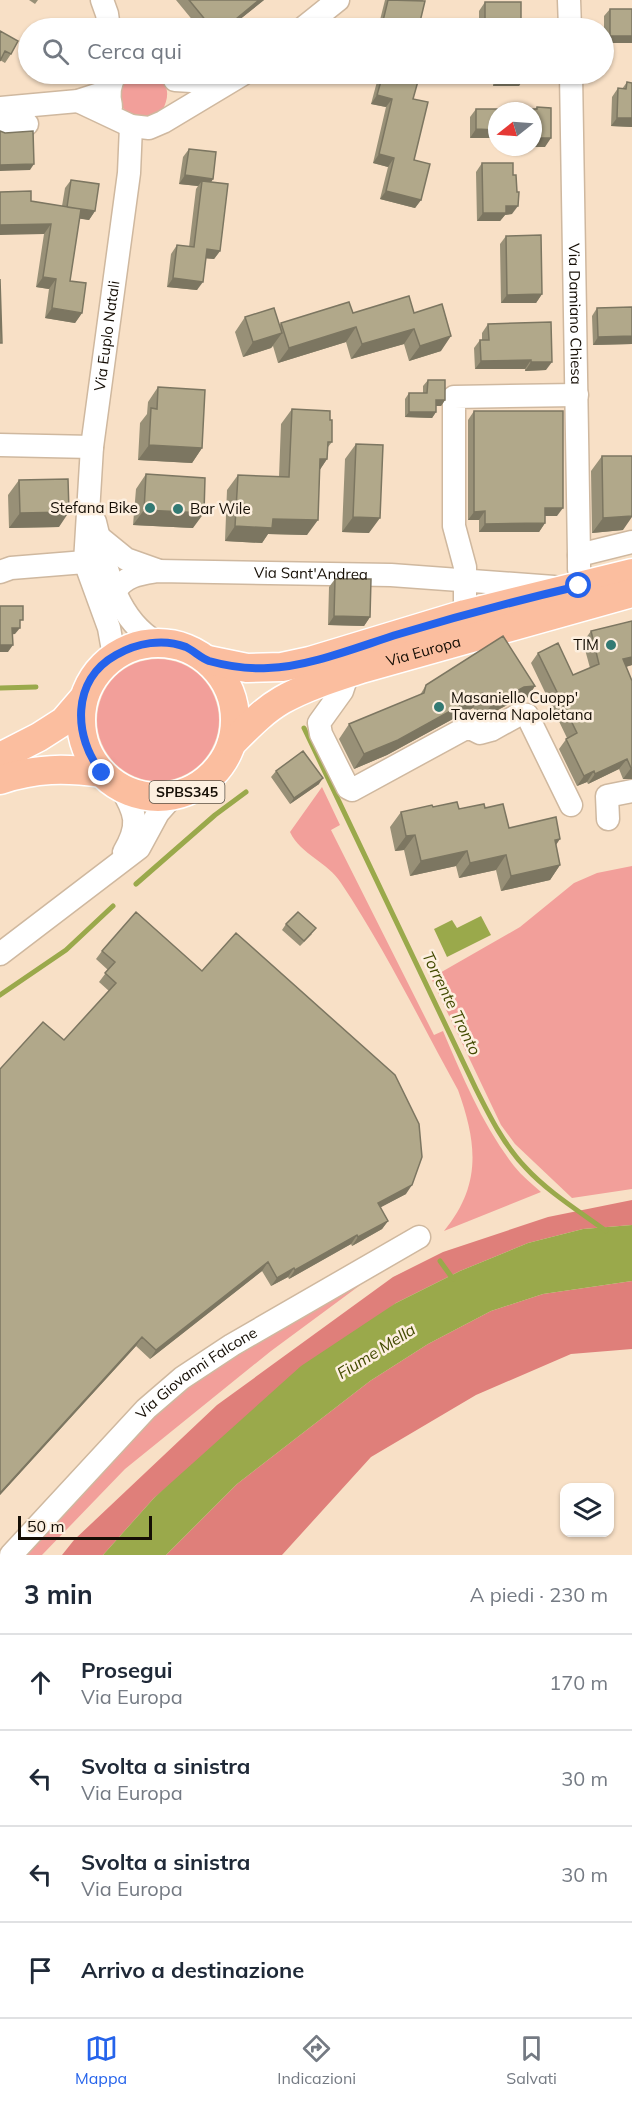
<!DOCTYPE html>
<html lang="it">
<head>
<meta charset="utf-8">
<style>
	:root { --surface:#fff; --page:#f6f6f7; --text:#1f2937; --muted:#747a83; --line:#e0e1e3; --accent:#2563eb }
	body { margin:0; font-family:Mulish,sans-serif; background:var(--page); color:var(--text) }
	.controls { position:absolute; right:18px; bottom:18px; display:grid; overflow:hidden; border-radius:12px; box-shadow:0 2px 4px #0004 }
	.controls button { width:54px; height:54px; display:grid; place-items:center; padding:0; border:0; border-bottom:2px solid var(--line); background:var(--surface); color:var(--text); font:30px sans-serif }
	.compass { position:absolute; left:488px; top:102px; width:54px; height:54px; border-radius:50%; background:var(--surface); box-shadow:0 2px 4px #0004; rotate:253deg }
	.scale { position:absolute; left:18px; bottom:15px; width:134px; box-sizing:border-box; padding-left:6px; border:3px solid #150e05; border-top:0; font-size:16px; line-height:21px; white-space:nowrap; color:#150e05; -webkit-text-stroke:4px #fdefdf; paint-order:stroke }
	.stop { position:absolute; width:18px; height:18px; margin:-14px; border:4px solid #2563eb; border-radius:50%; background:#fff }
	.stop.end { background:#2563eb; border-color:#fff; box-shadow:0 2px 6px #0008 }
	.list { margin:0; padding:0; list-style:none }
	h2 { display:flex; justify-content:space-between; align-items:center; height:78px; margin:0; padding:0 24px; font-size:26px }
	h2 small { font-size:20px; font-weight:400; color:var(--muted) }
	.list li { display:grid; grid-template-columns:39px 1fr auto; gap:18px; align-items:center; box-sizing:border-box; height:96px; padding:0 24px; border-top:2px solid var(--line) }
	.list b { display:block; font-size:22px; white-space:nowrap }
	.list p { margin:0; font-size:20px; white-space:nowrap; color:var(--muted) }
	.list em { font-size:20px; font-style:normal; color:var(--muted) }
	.icon { flex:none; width:33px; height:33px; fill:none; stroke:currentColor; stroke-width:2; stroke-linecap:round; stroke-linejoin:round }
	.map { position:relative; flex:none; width:632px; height:1555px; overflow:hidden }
	.search { position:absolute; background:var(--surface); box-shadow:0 2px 4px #0004; left:18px; right:18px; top:18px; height:66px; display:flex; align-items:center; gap:15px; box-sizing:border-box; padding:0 21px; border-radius:33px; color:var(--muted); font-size:22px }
	.sheet { height:462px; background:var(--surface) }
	nav { display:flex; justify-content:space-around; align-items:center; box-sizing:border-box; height:84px; border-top:2px solid var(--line); background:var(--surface); font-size:16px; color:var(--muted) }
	nav a { display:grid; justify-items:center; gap:3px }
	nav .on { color:var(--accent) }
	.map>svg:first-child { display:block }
	.green { fill:#f29f9a }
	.forest { fill:#df7f7a }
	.water { fill:#9aa94b }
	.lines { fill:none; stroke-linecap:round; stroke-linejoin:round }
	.stream { stroke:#9aa94b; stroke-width:5 }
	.minor-casing { stroke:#cfb89f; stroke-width:25 }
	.major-casing { stroke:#fff; stroke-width:31 }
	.minor { stroke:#fff; stroke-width:22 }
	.major { stroke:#fbbe9f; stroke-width:28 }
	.wall { fill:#989077 }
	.shaded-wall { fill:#7c7661 }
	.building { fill:#b1a88a; stroke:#7c7661; stroke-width:1.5 }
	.route { stroke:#2563eb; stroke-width:8 }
	.poi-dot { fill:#337a73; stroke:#fdefdf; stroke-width:2 }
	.labels { text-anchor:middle; stroke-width:5; stroke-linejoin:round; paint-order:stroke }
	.shield { fill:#fdefdf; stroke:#5b5246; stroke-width:1.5 }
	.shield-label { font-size:14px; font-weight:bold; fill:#150e05 }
	.street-label { font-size:15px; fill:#150e05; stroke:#fdefdf }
	.poi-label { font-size:15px; fill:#150e05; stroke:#fdefdf; text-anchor:end }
	.water-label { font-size:16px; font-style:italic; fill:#424a00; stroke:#fdefdf }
</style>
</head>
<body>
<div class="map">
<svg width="632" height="1555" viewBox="0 0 632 1555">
	<rect width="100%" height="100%" fill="#f8e0c6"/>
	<path class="green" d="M129,74h28c12,10 13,23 5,37l-19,9c-23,-10 -23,-11 -23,-36z
		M97 720a61 61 0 1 1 122 0a61 61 0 1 1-122 0Z
		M322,787l18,38 -9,5 103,205 9,-4c20,47 40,95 71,135 8,10 18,18 27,26l-97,39c38,-46 33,-88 14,-141 -38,-69 -73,-141 -117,-207 -13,-21 -40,-28 -51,-51z
		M632,866v323l-60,9 -57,-54 -14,-19 -70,-147 89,-51 54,-44 23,-10z
		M420,1245l-1,5 -56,33 -92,68 -146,118 -83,86h-20l134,-145 66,-53z"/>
	<path class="forest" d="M632,1200v25l-49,4 -55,14 -68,28 -64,32 -242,195 -51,57h-41l12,-15 143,-135 176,-128 50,-25 105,-35z
		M632,1281v68l-61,5 -95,41 -105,62 -89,98h-116l71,-71 133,-103 58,-37 63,-33 52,-17z"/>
	<path class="water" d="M481,916l10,19 -44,22 -13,-28 18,-9 5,8z
		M632,1225v56l-89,13 -52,17 -63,33 -58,37 -133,103 -71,71h-63l51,-57 147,-132 95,-63 64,-32 68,-28 55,-14z"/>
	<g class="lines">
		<path class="stream" d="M0,688l36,-1
			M304,728l172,361c14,28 28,56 50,79 22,24 53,43 80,63
			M136,884l79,-69 31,-23
			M0,995l66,-45 47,-44
			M440,1261l13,18"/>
		<defs>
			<g id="minor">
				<path d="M102,0l5,14 2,14"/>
				<path d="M569,0l1,28"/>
				<path d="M303,28l35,-28"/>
				<path id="s1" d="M571,74l8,481"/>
				<path d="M175,80l50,3"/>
				<path d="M78,101l53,25 18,2 14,-6 80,-48"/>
				<path d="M111,106c-3,-12 -2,-22 5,-32"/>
				<path d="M0,108l78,-7 31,-10"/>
				<path d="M0,125l27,-1"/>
				<path d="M0,445l92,2"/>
				<path d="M95,522c11,44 19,95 61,120"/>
				<path d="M99,537l27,22 31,11"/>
				<path d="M579,569v-14l53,-13"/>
				<path d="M0,572l11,-4 74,-6"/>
				<path id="s2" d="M115,591c11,-16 25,-17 43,-20l233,4 163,12"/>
				<path d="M465,614v-47l-11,-41v-129l123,-2"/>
				<path id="s3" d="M114,656l-5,-28 -24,-66 7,-115 37,-274 2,-47"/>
				<path d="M348,673l-6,18 -23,32 2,11 27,54 4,2 112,-61h8l8,4 11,-3 29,-16 7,1 44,90"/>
				<path d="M121,788c15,25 19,37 3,64"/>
				<path d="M608,819l-1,-23 25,-5"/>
				<path d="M0,954l139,-106 19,-35 15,-17"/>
				<path id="s4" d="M11,1555l135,-146 36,-31 50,-33 187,-108"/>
			</g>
			<g id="major">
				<circle cx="158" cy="720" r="77"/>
				<path d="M208,660l39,8 35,-1 28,-6 155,-47 167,-41"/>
				<path id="s5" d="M232,743c16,-16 31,-32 50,-43 25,-14 52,-22 79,-31l271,-76"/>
				<path d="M0,757l39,-20 25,-16 19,-22"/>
				<path d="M0,780c36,-12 65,-12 102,-7"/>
			</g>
		</defs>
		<use href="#minor" class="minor-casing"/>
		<use href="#major" class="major-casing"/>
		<use href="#minor" class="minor"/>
		<use href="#major" class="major"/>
	</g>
	<path class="wall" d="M29,0h9l-3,4z
		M176,0h88l-35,28h-30z
		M385,0h38l-4,26 9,2h-50z
		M485,2l36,26h-42v-17z
		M610,9h22l-28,34v-27z
		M0,31l11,23 -6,9 -5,-3z
		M379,74h41l-7,25 1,61 7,40 -6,8 -35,-9 8,-32 -15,-4 13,-56 -15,-3z
		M493,74h39h-7l-6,12h-26z
		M627,82l5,1v44l-21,-1 1,-29 6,-9 4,1z
		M537,107l8,40 -12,-36 -63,27v-21l6,-8h59z
		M189,149l24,30 -2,3 9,69 -6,8 -8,-1 -9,32 -30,-3 4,-33 6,-9 12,2 7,-58 2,-3 -19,-2 4,-27z
		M482,163l30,51 -7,1 -5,6h-23l-1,-49z
		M71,180l24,31 -6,9 -10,-2 -9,63 12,32 -7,10 -30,-5 4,-29 -13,-2 8,-53 -13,-33 31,5 3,-18z
		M506,236l36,58 -6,9h-35l-1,-59z
		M632,307v37l-39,1 -1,-29 5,-8z
		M353,313h61l27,38 -32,10 -5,-17 -53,15 -5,-17 -68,21 -5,-17 -2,2 -28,9 -8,-25 10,-15 34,9 2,-3z
		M488,324l58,46 -21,1v-2h-50l-1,-21 6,-8h2v-7z
		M428,380l17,20 -4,6h-5v6l-4,6 -27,-1v-18l4,-6h14v-7z
		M158,387l44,61 -10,15 -54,-3 2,-37 7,-9 1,-12z
		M292,409l38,11 2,22 -4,5 -1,12 -8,12 -12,64 -39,-1 -6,9 -37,-2 2,-51 11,-15 41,2 2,-53z
		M474,411l83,105h-12v7l-6,9h-60v-12h-11v-100z
		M356,444l13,89 -27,-1 3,-73z
		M602,456l21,74 -31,3 -1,-62z
		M146,474l47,54 -60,-3 3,-36z
		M19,480l40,47 -50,1 -1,-33z
		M335,579l35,38 -6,9 -36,-1 1,-38z
		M632,621v44l-6,2 6,14v98h-9l-4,-10 -31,15 -1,-2 -10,4 -18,-37 8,-11 -36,-75 7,-10 35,22 17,-7 -7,-26 8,-11z
		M426,685l109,1 -10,15 -12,1 -32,17 -8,-11 -86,47 -33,14 -15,-30 10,-15 71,-29z
		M276,771l43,13 -29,20 -19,-27z
		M433,807l26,2 26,-1 24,20 47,17 4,20 -10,15 -49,11 -5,-21 -37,8 -3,-12 -46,10 -6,-26 -9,1 -5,-24 11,-15z
		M286,924l26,10 -12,12 -18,-16z
		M102,951l304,243 -26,13 8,14 -6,8 -30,17 -1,-2 -62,35 -1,-2 -17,9 -9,-15 -112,88 -14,-13 -136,149v-426l64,-29 45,-49 -10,-9 9,-12 -12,-11z"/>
	<path class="shaded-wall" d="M259,0h5l-35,28h-4z
		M382,25l12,3h-14z
		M610,36h22v7h-28z
		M525,77l-6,9h-26l6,-8z
		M377,95l15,4 -6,8 -15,-3z
		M617,118h15v9l-21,-1z
		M476,129l21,1v8h-27z
		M533,138h18l-6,9h-12z
		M379,154l15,4 -6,9 -15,-4z
		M34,164l-4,6 -30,1v-6z
		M185,175l28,4 -6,9 -5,-7 -4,5 -19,-2z
		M386,191l35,9 -6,8 -35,-9z
		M506,206h12l-6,8 -7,1 -5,6h-23l6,-8z
		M67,207l28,4 -6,9 -28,-4z
		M51,224l-7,10 -44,1v-10z
		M207,249l13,2 -6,8 -13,-1z
		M43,277l13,2 -7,10 -13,-2z
		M173,278l30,4 -6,8 -30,-3z
		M542,294l-6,9h-35l6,-8z
		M52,308l30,5 -7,10 -30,-5z
		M356,327l-10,15 -68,21 11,-15z
		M414,329l-10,15 -53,15 11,-15z
		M282,333l-11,15 -28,9 10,-15z
		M451,336l-10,15 -32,10 11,-15z
		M632,336v8l-39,1 5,-8z
		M531,360l-6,9h-50l6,-8z
		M531,362h21l-6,8 -21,1z
		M436,400h9l-4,6h-9z
		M409,412h27l-4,6 -27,-1z
		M149,445l53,3 -10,15 -54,-3z
		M320,459h7l-10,15z
		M545,508h18l-6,8h-18z
		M144,510l60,3 -11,15 -60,-3z
		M485,511l-6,9h-11l6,-8z
		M69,512l-10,15 -50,1 11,-15z
		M632,516v1l-9,13 -31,3 11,-15z
		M353,517l27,1 -11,15 -27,-1z
		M273,519l45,1 -11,15 -39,-1 -6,9 -37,-2 10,-15z
		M545,523l-6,9h-60l6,-8z
		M334,616l36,1 -6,9 -36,-1z
		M12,628h8l-5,6 -8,1z
		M0,645h13l-5,7h-8z
		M632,657v8l-17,5 8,-11z
		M535,686l-10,15 -12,1 -32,17 11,-15 32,-17z
		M483,693l-10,15 -86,47 -33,14 10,-15z
		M627,759l-8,10 -31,15 7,-10z
		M631,768h1v11h-9z
		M594,771l-7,11 -10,4 7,-10z
		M323,778l-4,6 -29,20 4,-6z
		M415,835l-11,15 -9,1 11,-15z
		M560,839l-10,15 5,-14z
		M467,851l-11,15 -46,10 11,-15z
		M506,855l-10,15 -37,8 11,-15z
		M560,865l-10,15 -49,11 10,-15z
		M412,1185l-6,9 -34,18 6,-9z
		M388,1221l-6,8 -30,17 6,-9z
		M357,1235l-6,9 -62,35 6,-9z
		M268,1262l-6,9 -112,88 6,-9z
		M294,1268l-6,9 -17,9 6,-8z
		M142,1337l-6,9 -136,149v-2z"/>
	<path class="building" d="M189,0h70l-34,28h-13z
		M388,0l37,1 -6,25 9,2h-34l-12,-3z
		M485,2h36v26h-36z
		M610,9h22v27h-22z
		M0,31l18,10 -7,13 -6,-3 -5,10z
		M383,74h37l-7,25 15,3 -14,58 16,4 -9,36 -35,-9 8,-33 -15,-4 13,-55 -15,-4z
		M499,74h26v3l-26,1z
		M627,82l5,1v35h-15l1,-30 8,1z
		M537,107l14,1v30h-18v-27h-36v19l-21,-1v-20h61z
		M0,131l5,2 28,-2 1,33 -34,1z
		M189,149l27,3 -3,27 -28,-4z
		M482,163h31v12h3l1,17h2l-1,14h-12v7h-23z
		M71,180l28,4 -4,27 -28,-4z
		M202,181l26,3 -8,67 -13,-2 -4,33 -30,-4 4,-33 17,2z
		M31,191v10l50,8 -11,72 16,2 -4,30 -30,-5 4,-29 -13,-2 8,-53 -51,1v-33z
		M541,235l1,59 -35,1 -1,-59z
		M0,279l2,64h-2z
		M409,296l5,17 28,-9 9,32 -31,10 -6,-17 -52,15 -6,-17 -67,21 -8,-25 68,-21 4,11z
		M632,307v29l-34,1 -1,-29z
		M274,308l8,25 -29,9 -8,-25z
		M551,322l1,40h-21v-2l-50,1 -1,-21h9l-1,-16z
		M428,380h17v20h-9v12h-27v-19h18z
		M158,387l47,3 -3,58 -53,-3 2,-37 6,1z
		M292,409l38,2v9h2v22h-4l-1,17h-7l-2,61 -45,-1 -1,9 -37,-2 3,-51 51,2z
		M474,411h89v97h-18v15l-60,1v-13l-11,1z
		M356,444l27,1 -3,73 -27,-1z
		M602,456h30v60l-29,2z
		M146,474l59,4 -1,35 -60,-3z
		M68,479l1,33 -49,1 -1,-33z
		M335,579h36l-1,38 -36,-1z
		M0,606h23v14h-3v8h-8l1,17h-13z
		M632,621v36l-9,2 9,22v87h-1l-4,-9 -32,15 -1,-3 -10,5 -18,-37 11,-6 -39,-80 20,-10 15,32 26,-11 -8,-33z
		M503,636l32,50 -11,1 -32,17 -9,-11 -85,47 -34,14 -15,-30 75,-31 2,-8z
		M303,751l20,27 -29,20 -18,-27z
		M457,802l2,7 25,-5 1,4 18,-4 6,24 47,-11 4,22 -5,1 5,25 -49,11 -5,-21 -36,8 -3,-12 -46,10 -6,-26 -9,1 -5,-24 31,-7 1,2z
		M136,912l66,59 34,-38 159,142 24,49 3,33 -10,28 -34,18 10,18 -30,16 -1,-2 -62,35 -1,-2 -17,10 -9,-16 -112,88 -14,-13 -142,156v-424l43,-47 21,18 52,-57 -11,-10 10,-11 -13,-11z
		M298,912l18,16 -12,13 -18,-17z"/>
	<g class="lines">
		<path class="route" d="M102,773c-29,-36 -31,-93 14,-118 21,-12 47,-17 70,-8 8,4 15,11 23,14 18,5 40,8 59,7 41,-1 92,-22 131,-34 60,-18 120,-34 180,-48"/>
	</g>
	<g class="poi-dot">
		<circle cx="150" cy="508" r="6"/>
		<circle cx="178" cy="509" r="6"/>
		<circle cx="611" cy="645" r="6"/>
		<circle cx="439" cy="707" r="6"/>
	</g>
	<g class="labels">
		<rect class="shield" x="149.5" y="781" width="75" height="22" rx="4.5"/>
		<g class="shield-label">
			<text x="187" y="797">SPBS345</text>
		</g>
		<g class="street-label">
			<text dy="5" stroke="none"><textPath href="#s1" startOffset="240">Via Damiano Chiesa</textPath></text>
			<text dy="5" stroke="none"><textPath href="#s3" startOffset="326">Via Euplo Natali</textPath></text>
			<text dy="5" stroke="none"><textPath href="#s2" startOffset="202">Via Sant'Andrea</textPath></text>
			<text dy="5" stroke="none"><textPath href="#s5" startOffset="216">Via Europa</textPath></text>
			<text dy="5" stroke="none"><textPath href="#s4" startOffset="261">Via Giovanni Falcone</textPath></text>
		</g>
		<g class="poi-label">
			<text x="138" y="513">Stefana Bike</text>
			<text x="190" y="514" text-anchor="start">Bar Wile</text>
			<text x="599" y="650">TIM</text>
			<text x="451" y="703" text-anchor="start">Masaniello Cuopp'<tspan x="451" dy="17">Taverna Napoletana</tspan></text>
		</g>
		<g class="water-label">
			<text transform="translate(452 1003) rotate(64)" y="6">Torrente Tronto</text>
			<text transform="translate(376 1351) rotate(-32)" y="6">Fiume Mella</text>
		</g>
	</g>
</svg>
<div class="controls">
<button><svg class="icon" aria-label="layers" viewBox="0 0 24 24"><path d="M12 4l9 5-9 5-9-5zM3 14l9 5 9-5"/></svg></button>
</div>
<svg class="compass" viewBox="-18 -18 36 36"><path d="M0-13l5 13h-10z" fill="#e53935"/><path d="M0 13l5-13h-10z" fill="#747a83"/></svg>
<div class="scale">50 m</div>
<div class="stop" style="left:579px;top:586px"></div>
<div class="stop end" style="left:102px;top:773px"></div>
<div class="search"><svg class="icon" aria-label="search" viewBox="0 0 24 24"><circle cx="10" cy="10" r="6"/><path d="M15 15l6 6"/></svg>Cerca qui</div>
</div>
<section class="sheet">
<h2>3 min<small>A piedi · 230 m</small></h2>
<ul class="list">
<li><svg class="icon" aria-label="ahead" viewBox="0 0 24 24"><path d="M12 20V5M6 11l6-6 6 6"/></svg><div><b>Prosegui</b><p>Via Europa</p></div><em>170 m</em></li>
<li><svg class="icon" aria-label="left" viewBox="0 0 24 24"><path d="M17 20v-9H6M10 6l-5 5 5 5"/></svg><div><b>Svolta a sinistra</b><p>Via Europa</p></div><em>30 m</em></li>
<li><svg class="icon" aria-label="left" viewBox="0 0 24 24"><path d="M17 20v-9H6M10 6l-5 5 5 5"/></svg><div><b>Svolta a sinistra</b><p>Via Europa</p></div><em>30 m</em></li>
<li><svg class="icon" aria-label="arrive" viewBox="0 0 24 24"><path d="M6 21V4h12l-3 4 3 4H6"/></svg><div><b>Arrivo a destinazione</b></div></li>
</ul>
</section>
<nav>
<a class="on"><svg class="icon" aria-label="map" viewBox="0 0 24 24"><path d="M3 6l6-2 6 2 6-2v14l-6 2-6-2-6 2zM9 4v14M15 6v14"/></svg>Mappa</a>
<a><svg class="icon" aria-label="directions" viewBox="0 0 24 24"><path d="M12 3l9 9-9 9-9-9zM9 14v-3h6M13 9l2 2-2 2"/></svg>Indicazioni</a>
<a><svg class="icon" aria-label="saved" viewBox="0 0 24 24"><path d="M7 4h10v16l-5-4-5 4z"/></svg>Salvati</a>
</nav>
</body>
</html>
